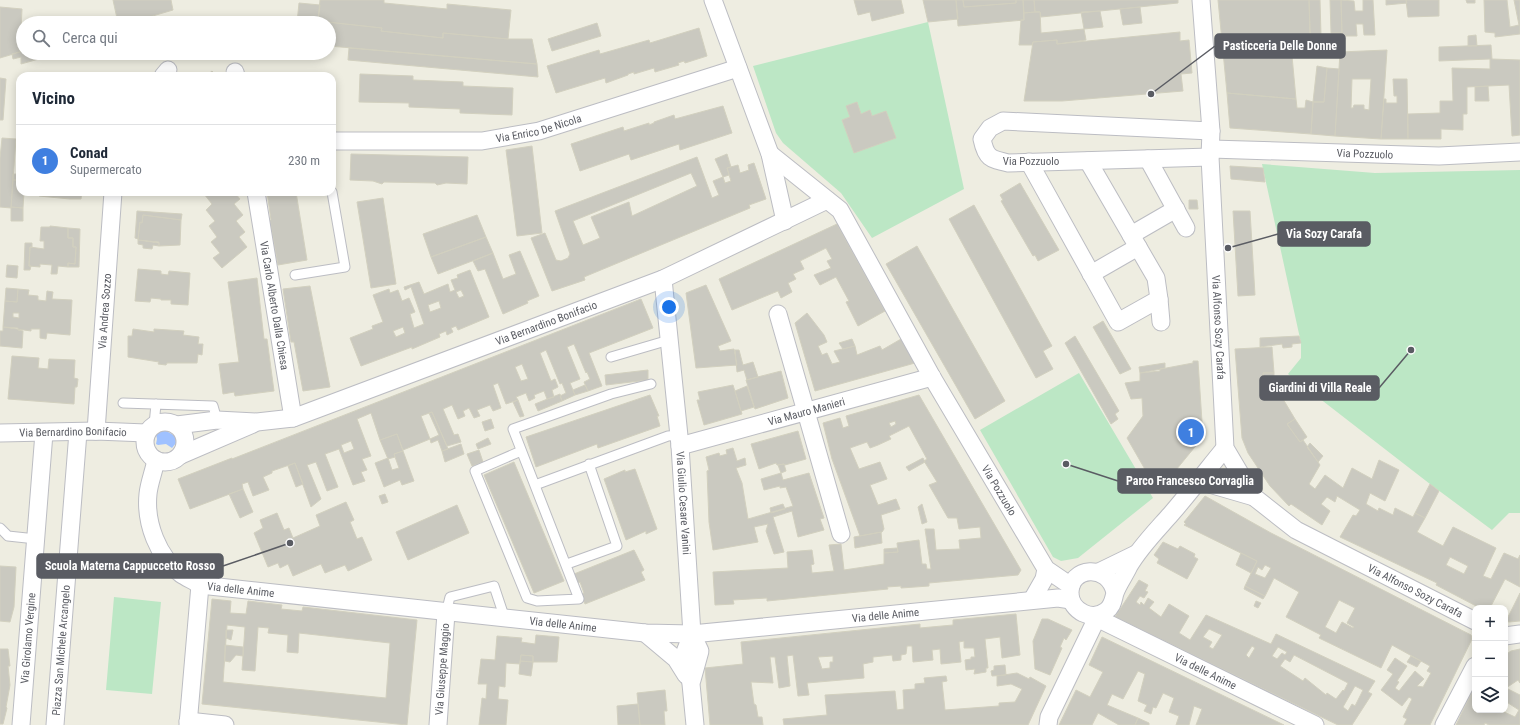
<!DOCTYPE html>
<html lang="it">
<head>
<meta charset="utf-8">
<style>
	:root { --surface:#fff; --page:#f6f6f7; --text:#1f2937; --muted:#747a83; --line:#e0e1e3; --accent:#f15e23 }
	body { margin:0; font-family:"Roboto Condensed",sans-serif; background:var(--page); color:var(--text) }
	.controls { position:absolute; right:12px; bottom:12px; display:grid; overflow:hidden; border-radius:8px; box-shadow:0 2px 10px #0003 }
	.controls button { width:36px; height:36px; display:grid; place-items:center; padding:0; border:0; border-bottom:1px solid var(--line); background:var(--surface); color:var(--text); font:20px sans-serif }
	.you { position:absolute; left:669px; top:307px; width:14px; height:14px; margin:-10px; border:3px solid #fff; border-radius:50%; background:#1a73e8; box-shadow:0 0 0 6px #1a73e833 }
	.badge { display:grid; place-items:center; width:26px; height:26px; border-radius:50%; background:var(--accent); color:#fff; font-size:13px; font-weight:700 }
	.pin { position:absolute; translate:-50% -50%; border:2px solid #fff; box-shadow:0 1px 4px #0006 }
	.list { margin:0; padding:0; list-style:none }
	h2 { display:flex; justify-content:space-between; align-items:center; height:52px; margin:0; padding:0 16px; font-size:17px }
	h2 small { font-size:13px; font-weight:400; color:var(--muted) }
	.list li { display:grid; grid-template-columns:26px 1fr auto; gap:12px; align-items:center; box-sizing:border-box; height:72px; padding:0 16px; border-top:1px solid var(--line) }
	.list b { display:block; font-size:15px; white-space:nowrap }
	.list p { margin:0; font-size:13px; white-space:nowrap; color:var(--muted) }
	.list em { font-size:13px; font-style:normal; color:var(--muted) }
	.icon { flex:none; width:22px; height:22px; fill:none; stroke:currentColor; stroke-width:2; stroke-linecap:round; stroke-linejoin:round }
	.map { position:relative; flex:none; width:1520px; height:725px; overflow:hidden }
	.search { position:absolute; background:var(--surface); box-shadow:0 2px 10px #0003; left:16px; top:16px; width:320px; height:44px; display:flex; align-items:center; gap:10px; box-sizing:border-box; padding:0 14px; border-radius:22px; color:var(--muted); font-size:15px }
	.panel { position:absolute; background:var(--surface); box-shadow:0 2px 10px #0003; left:16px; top:72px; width:320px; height:124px; border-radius:12px }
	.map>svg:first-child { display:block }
	.green { fill:#bce7c5 }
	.water { fill:#9fc1ff }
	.building { fill:#cac9c0; stroke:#d2d0bf; fill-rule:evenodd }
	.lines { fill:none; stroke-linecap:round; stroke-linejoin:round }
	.service-casing { stroke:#bcbdc3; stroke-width:11 }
	.minor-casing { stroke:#bcbdc3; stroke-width:19 }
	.service { stroke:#fff; stroke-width:9 }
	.minor { stroke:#fff; stroke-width:17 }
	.labels { text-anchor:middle; stroke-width:3; stroke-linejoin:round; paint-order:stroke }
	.street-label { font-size:11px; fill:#5a5c63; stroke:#fff }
	.leader { fill:none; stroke:#5a5c63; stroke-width:1.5 }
	.callout-dot { fill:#5a5c63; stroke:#fff; stroke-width:1.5 }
	.callout { fill:#5a5c63; stroke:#5a5c63; stroke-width:1.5 }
	.callout-label { font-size:12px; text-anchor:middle; font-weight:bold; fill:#fff }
</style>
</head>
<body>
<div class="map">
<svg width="1520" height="725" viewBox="0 0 1520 725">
	<rect width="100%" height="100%" fill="#eeede1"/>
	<path class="green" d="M928,22l36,167 -92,49 -31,-45 -58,-50 -7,-10 -23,-67z
		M1262,164l113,9 145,-3v343h-11l-17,17 -62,-46 -142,-110 13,-16v-15z
		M1079,373l74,125 -75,60 -17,3 -8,-4 -73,-127z
		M114,597l47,5 -9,92 -46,-4z"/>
	<path class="water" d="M163,429l12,7 1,7 -4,5 -6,-4 -8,1 -2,-1 1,-5 -1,-5z"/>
	<path class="building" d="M113,0h58l2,10 -44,13h-11z
		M320,0h64v3l63,6v-5l64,6 -3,29 -65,-6v5l-62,-7 1,-3 -64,-7z
		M854,0h47l3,13 -32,8 -2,-9 -12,3z
		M923,0h33l2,19 -30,3z
		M956,0h7l1,7 52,-4v-3h7l1,20 -66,6z
		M963,0h53v3l-52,4z
		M1023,0h11l1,12 -11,1z
		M1034,0h144v3l-137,14 -1,-5h-5z
		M1218,0h91l2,56h-19l4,43 -69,-6z
		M1309,0h11l1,35h-11z
		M1330,0h11l1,33h-11z
		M1341,0l13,1 1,10h8v-11h10l2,35h-11l-1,-11h-7l1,12h-15z
		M1386,0h20l1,3 -21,2z
		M1406,0h33v16l-31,1z
		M1466,0h9v3h-8z
		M1484,0h23l3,27 9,-2 -5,-25h6v34l-25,3v-4l-10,-1z
		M299,3l21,2 -2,16 64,7 -1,3 62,7v-5l65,6h24l5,25 -208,-18v-23h-32z
		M0,7l22,2 -2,43 -20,6z
		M1140,7l2,16 -19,2 -3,-16z
		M1100,11l3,16 -19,2 -3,-17z
		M1035,12h5l1,21 43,-4 2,11 -29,4v-4l-24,2 -1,3h-13l2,-25h3v-7z
		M597,23l4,13 -49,15 -4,-12z
		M699,28l8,28 -22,7 -1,-2 -6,2 1,2 -24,7 -1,-4 -20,6v-2l-6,2v1l-22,8 -1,-5 -49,15 -9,-27 52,-16 1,4 49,-14 1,3z
		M1180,32v9l9,-1 3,33 -11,1 2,17 -121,10h-38l9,-59 24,-2v4z
		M1476,35l1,11h-9v-10z
		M1491,45l1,14 28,1v75l-8,1 -3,-51 -42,2v27h-4v16l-22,-1v10h-33v-25l32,-1v-12h13l-1,-33 38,1v-10l-51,2v-14z
		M349,48l188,16 1,13 -190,-17z
		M1387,50l-6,89 -46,-3 5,-84zM1352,79h19l-2,31 -5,-1v-4h-10l-1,3h-2z
		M23,51v2h37l-39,11v-7l-8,2 -1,-5z
		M1317,66l10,2 -3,34h-11z
		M1327,68l12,1 -4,67 -24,-2 2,-32h11z
		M212,71l5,5h-11z
		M360,74l53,2v4l50,2v4l50,2 -1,27 -52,-2v-4l-51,-2v-4l-50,-1z
		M0,78l6,1 -3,41h-3z
		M1393,79h14l1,60h-27l3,-40h2v4h11v-7h-3z
		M1488,86l1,15h-14v-14z
		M1227,93l69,6 1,9h8l1,-8 7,2 -2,32 -81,-6z
		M857,102l4,12 9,-4 2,6 14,-5 10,27 -42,15 -12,-33 8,-3 -4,-11z
		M723,106l9,27 -52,17 -1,-6 -48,16 -2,-6 -49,17 -9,-27 52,-17 1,4 25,-8v2l5,-2v-1l20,-7 1,4z
		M2,138l14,1 -5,69 -11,-1v-49z
		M532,146l10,87 -25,3 -11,-86z
		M351,154l117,3 -1,27 -21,-1 -9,2 -2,-2 -51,-1 -2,2 -9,-3 -23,-1z
		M727,154l4,13 -4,1 2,7 -6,2 -8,-18z
		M697,157l15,41 7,-3 -6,-14 10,-4 2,6 6,-2 -4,-13 11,-3 2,8 9,-3 -1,-5 6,-2 12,36 -17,6 1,3 -166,69 1,3 -33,11 -21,-53 14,-5 11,27 5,1 7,-3 2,-4 -15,-43zM691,173l6,13 -65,30 -3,-14 -38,15 9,21 -17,7 -10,-24z
		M1230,166l33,2 2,14 -34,-3z
		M13,174h7v6h-7z
		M13,180h7v12h4l-1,16 -12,-1z
		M1020,183l39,67 -21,11 -3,-6 -2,1 -32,-55 2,-1 -3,-5z
		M40,192h42l-1,7h-11l-31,-3z
		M206,192h28l6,7 -6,5 9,11 -7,6 9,11 -6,5 8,10 -25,21 -9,-10 7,-5 -9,-11 6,-5 -8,-11 6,-5 -9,-11 6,-6 -8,-10z
		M267,192h29l11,68 -29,5 -8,-44 1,-1z
		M383,198l13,86 -25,4 -14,-86z
		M1189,200h8l1,9h-9z
		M974,205l78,141 -9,5 10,18 -17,9 -87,-159z
		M11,207l12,1v13h-12z
		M137,211l45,3 -1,6 -38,-5 -1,8 -2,-1 -2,17 -3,-1z
		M1233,211h17l5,84 -17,1z
		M143,215l38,5 -1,25 -21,1v-4l-21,-2 2,-18 2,1z
		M477,215l9,22 -55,20 -8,-23z
		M837,224l48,87 -27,15 -12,-24 3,-1 -13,-24 -16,8 -6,-10 17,-7 -4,-7 5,-2 -6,-11 -26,13 4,8 -11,5 3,5 -8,4 4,9 -11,6 -3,-7 -46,19 -13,-31z
		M50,226l18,2v10h5v9h3l-1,17 -7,-1v4l-10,-1 -1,8h-6l1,-9 -12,-1v3l-11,-1 1,-19 14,2v-8h-4l1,-14h9z
		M68,228l12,1 -1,38h-11v-4l7,1 1,-17h-3v-9h-5z
		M486,237l7,16 -55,21 -7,-17z
		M138,240l21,3v3l-6,-1 -1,4 -9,-1v-3l-5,-1z
		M25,243h7v4h-2l-1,19h2l-1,4h-6z
		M917,246l88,155 -30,18 -89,-155z
		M520,251l19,45 -12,5 1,2 -25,11 -18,-45 -7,2 -5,-10 20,-8 10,26 13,-5 -7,-19z
		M7,265l11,1 -1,12 -11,-1z
		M138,269l23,2v3l7,1 1,-4 21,2 -2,32 -17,-1v-4h-10v-1l-10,-1 -1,4 -15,-1z
		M470,270l19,47 -31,13 -2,-4 -5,2 2,4 -6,3 -1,-4 -7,3 1,3 -28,12v-2l-51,19 -11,-28 23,-9 -1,-3 11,-4 -10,-27 16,-6 1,4 8,-3 4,11 7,-3 6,14 -5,2 4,14 10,-4 -13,-37 -6,3 -1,-3 15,-5 5,12 24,-10 2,8 5,-2 -4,-10 7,-2 -1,-3zM461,290l3,6 -5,2 -3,-6zM439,301l2,7 -11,4 -2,-7zM403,327l2,6 -9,4 -3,-6z
		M257,278l7,61h3l7,52 -39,5 -1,-4 -11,2 -4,-30 20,-2 -11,-80z
		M706,285l25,56 -13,5 2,5 14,-2 3,16 -41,3 -10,-75z
		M310,286l20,101 -27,4 -9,-49h-3l-8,-53z
		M6,288l12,1 -1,13 -12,-1z
		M18,289l11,1 -1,5 10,1v4l8,1 1,-10 6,1 -1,7 20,1 -2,35 -23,-2 -1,6 -6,-1v-9h-9v2l-28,-4 2,-26 12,1zM13,313h6v5l-6,-1z
		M641,299l12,29 -64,25 13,33 -14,5 -4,-9 6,-3 -3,-7 -1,1 -12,-29 -7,3 13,32 -10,4 5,12 -13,6 -2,-5 6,-3 -4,-10 -2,1 -14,-34 -6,3 11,28 4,-2 3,8 -6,3 2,7 -7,2 -3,-8 -10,4 1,3 -6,3 -3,-8 -10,4 2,3 -12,4 -8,-21 -5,2 8,23 -8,3 -3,-6 -13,5 3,6 -6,2 -5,-10 -6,3 2,5 -7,3 -6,-14 -9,4 11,26 4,-1 3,8 -14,4 -15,-34 -11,4 9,23 -27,11 -6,-16 -17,6 -9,-27 -14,6 14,37 -9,3 5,11 -6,2 4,9 -12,4 -14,-36 -14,5 13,33 -11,4 -11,-29 -9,3 14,34 -10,8 -16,-44 -23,8v2l-9,4 6,13 -16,6 -5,-14 -6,2 1,5 -53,20 -12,-30 54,-21v1zM522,364l6,15 -7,2 -6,-14zM351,441l3,8 -10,4 -3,-8z
		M807,313l17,22 3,7 -9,4 4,9 5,-2 5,11 8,-2 -6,-11 21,-5 2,9 23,-9 2,4 19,-11 14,24 -100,28 -20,-68z
		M1103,321l28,48 -11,5 -27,-47z
		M3,327l15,1v2l5,1 -1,17 -22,-2v-15h3z
		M133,329l21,3v-3l30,2 -1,4 16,2 -1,7h5l-1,11 -4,-1 -1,9h-30l-1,2 -8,-1 1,-2 -31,-5v-21h4z
		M1075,336l44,75 -4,3 3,5 -7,5 -46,-81z
		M1299,336l2,7 -9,1v3l-9,1 -1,-4 -22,3v-9z
		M852,339l3,7 -12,3 -4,-6z
		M1272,347l2,26h-11l1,10h-3l1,13h9l6,-7 18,30 -8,5 13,18 3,-2 17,25 -11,19 6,5 10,-14 18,13 9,-20 20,11 7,-19 20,10 -14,31 -15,-8 -4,11 12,7 1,-3 14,7 2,-7 18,9 2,-4 10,5 -8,14 26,14 10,-19 43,21 -13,28 8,3 13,-26 14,6 2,-4v32l-15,-8 -15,29h-10l-44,-23 1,-2 -97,-46 13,-22 3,1 4,-6 -23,-14 -2,6 -8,-5 -6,7 9,7 -8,14 -31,-21 -2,2 -19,-20 -22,-33 -6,-15 -7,-89zM1450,557l18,9 -4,8 -18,-9z
		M735,350h4l4,15 10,-3 5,15 -11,3 -3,-10 -7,2z
		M12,356l27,2 -1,10 10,1 1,-10 26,1 -1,18 4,1 -1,8h-2l-1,17 -66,-5z
		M1193,361h5l5,76 -45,55 -31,-54 16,-22 -1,-18 -11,1 -6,-16 15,-2v-8l53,-10z
		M1165,363v5l-5,1v2l-20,2 -1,-6z
		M648,370v10l-42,5 -1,-10z
		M781,371l7,27 -33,11 -9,-29z
		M1263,373h11v9h-10z
		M585,385l3,6 -13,4 -2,-5z
		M733,385l9,29 -38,11 -7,-25h3l-2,-8z
		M747,386l7,21 -13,4 -6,-20z
		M560,394l2,7 -24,10 -3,-7z
		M650,395l9,21h-2l3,10 -62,22 -1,-4 -61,23 -10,-30z
		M919,395l102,175 -3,5 -89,8v3l-28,2v-2l-14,1 1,2 -121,12v-3l-34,2 1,4 -19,1 -2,-33 75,-4 -1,-16 25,-2 2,14 -3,1 1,8 22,-2 -5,-26 12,-1 3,26 40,-6v-11l14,-1 -1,-9 22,-3 3,24h4l1,5h4l-6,-40h9l2,21 24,-1 -1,-9 22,-2 -1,-11 -21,2 -2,-11h-9l-19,-33 8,-3 -13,-21 3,-2 -18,-33 -20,10 2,3 -13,6 -8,3 -3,-6 -17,6 9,21 21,-7 7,17 -17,6 8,20 18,-6 4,10 -19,6 3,14 -2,3 -22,4 -28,-77 -9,-36 17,-5 3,10 6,-2 -3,-10zM895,421l1,3 -5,3 -2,-4z
		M518,400l6,16 -4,1 -7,-15z
		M432,412l16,37 -6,2 -4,-11 -7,3 -1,-4 9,-4 -10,-22z
		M491,419l3,9 -9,3 -3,-9z
		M1295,419l12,18 -7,5 -13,-18z
		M798,431l8,28 -21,6 -1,-1 -7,1 -1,-2 -17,6 -8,-25z
		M397,434l6,17 -9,3 1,3 -7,2 -8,-19z
		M488,438l3,6 -13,5 -2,-5z
		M1310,443l13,13 -5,6 -11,-15z
		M461,444l3,10 -19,8 -3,-11z
		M733,448l4,13 8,-3 1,7 -10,3 6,15 6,36 45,-13 -7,-19 -6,1v-2l-16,4 -3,-11 20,-6 2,7 26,-7 15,45 -4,1 4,11 -26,7 -6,-26 -19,6 11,35 -10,2 -8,-23 2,-7 -14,3 4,15 -45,8 -4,-28 -2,-51 2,-1 -3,-13 13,-4 1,3 7,-2 -1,-4z
		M479,450l4,12 -11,4 -5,-12z
		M403,451l11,30 -12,4 -2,-5 -16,7 -9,-24 13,-5 4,12 7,-2 -5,-14z
		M923,458l2,4 -16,9 -3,-4z
		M514,462l50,119 -30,12 -50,-118z
		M295,463l8,21 -7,3 -8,-21z
		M784,464l2,7 -5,2 -3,-8z
		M635,469l22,60 -11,5v-3l-20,9 -22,-61 21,-9v2z
		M1430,484l9,7 -14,27 -10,-5z
		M243,489l10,23 -13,6 -11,-24z
		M385,494l3,8 -6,2 -3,-8z
		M1205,496l66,37 200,102 1,4 -42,86h-26l3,-6 -4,-2 9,-18 -3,-2 -7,9 -21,-16 12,-16 -6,-4 8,-12 12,8 -10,15 2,1 -4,6 4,3 16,-20 9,8 -7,7 6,1 8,-14 -4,-2 3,-5 -38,-21 -11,23 -62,-30 2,-3 -35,-18 13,-25 -25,-14 -9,18 -20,-10 12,-25 -73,-36 2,-1 -2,-2zM1265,565l6,3 -6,10 -10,-4 3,-7 4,3zM1339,600l16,8 -8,15 7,4 -1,1 -11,-6 -6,11 -11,-6z
		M346,502l8,18 -4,2 7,17 5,-2 10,23 -24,11 -3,-6 -20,8 -4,-9 -28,12 -5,-12 -8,4 -2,-5 -10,4 -14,-34 9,-5 -3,-8 17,-7 7,17 5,-2 4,10 27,-12 -4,-11z
		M783,504l2,5 -14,4 -1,-5z
		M922,504l5,18 -5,2 -4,-17z
		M457,505l12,28 -61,27 -12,-28z
		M881,532l1,11 -27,5 -1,-11z
		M1163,542l15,7 2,-3 15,8 -1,3 4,2 -11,20 -30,-16 2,-4 -5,-4z
		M897,548l1,4 -14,1v-4z
		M634,550l10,20 -3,2 4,8 -60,24 -4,-10 3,-1 -4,-11 -3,1 -3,-9z
		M1241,553l16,8 -6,12 -15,-8z
		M0,566l16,1 -2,40 -4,15 -10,-1z
		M1139,580l9,5 -3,6 3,1 -4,6 -4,-2 -4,6 4,3 1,-3 3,3 4,-7 6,4 -5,6 12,9 8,-13 20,12 -10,17 11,7 16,-25 65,29 5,-10 99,47 -7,11 4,2 -20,31h-14l-223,-108zM1209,629l13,6 -9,14 -4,-2 3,-5 -9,-5zM1252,646l3,2 -6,10 -3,-3zM1278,647l9,5 -2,3 -3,-2 -5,6 -5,-3zM1294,655l54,28 -4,8 -1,-1 -7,9 -9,-6 -1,2 -21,-17 -2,3 -23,-15 5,-7 5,3zM1355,686l8,4 -8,16 -3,-2 -4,7 -5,-4z
		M1245,586l20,10 -2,3 -19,-10z
		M1520,593v28l-11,1 -3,-1z
		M212,599l19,2 -1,12 16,1 2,-13 34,4 -1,4 21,2 1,-4 114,13 -10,105 -205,-21zM227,625l18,2 -3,43 13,1 3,-44 11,1 -1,5 20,2 -1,17 11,1 1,-20 91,10 -4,55 -163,-16z
		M1256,601l5,2 -3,5 -4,-2z
		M1016,614l4,41 -18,3 -2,-21 -15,2 3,29h-2v4l-12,2 1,-5 -9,1 -1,-10 6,-1v-2h4l-1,-9h-10v-7l-5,1 2,20 -20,2 -1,-15 -8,1 1,10 -20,2 -1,-16h-5l-1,8 -5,1v5l-8,1 -1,-6 -19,2v5l-10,2 1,14 -57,5 2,12 -11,1 -5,-41 -6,1 3,30 -11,2 -4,-31h-5l3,26 -22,-1 3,22 2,1 2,12h4l1,8h-53l-5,-57 38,-4 -2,-22 179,-18v4l33,-3v-5zM833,656v6h-3v6l-8,1 -4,-12z
		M1042,619h6l24,11 -6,10 -2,-2 -4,9 2,1 -12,27 -15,-6 -2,-28z
		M226,630h7l-2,10 -5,-2z
		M536,635l23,2 -2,25h-24v-6l-12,-1 -1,9 -14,-1 -1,24 -6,-1 -1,13 10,1 -2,25h-27l3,-27 4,1 1,-15h-9l3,-25 14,1 2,-24 25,2 -1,4 14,2z
		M1102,637l182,88h-88l6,-16 -8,-3 -5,19h-13l3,-9 -10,-4 5,-14 -11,-5 -7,15 -3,-1 -2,7 -7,-3 3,-6 -9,-4 7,-27 -7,-3 -15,28 -11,-5 -5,11 31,13 -3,7h-16l-21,-12 -6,12h-33l17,-35 14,7 13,-25 -14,-7z
		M225,645l18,2v9l-7,-1 -6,7 -5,-1z
		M0,649h8l2,17h-2l2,19 -4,22 1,1 -4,16h-3z
		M1520,649v34l-2,-3 -12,8 14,7v30h-31l-4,-2 -1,2h-28l19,-40v25h25l15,7 4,-7 -14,-9v-46l6,-4z
		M521,655l12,1v6l-13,-1z
		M1411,656l10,5 -4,6 -10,-5z
		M520,661l13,1 -2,14 -12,-2z
		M1005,665l1,10 -14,1 -1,-5 3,-1v-4z
		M1017,673l12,6 1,-2 16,9 -18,39h-244l-1,-6 44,-4 -2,-20 70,-4 2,19 7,-1 -1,-19 12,-1v-5l10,-1 -1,-5 22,-2 1,5 -5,1 3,28 54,-4v-3l16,-1 7,-13 -11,-5 -14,2v-10z
		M665,690l2,21h-3l1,14h-25l-3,-32z
		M638,704l2,21h-22l-1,-19z
		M1138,718l11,5v2h-14z"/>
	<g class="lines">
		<defs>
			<path id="service" d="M295,275l50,-8 -13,-75
				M611,357l58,-17
				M123,403l90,3 4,14
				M154,425l2,-21
				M521,451l-46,20 52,127 10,3 42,-2 -66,-170 98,-35 40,-10
				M535,485l133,-49 11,-1
				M0,528l8,8 28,3
				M567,564l50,-18 -28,-82
				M446,613l4,-16 44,-11 11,33"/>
			<g id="minor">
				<path d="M713,0l57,154 15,67"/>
				<path id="s1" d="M1201,0l10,131 -1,26 15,291 29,49 42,33 179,91"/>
				<path d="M235,72l1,4"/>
				<path d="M163,76l5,-6"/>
				<path id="s2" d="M332,141h150l57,-10 199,-63"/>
				<path id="s3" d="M1211,149l228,7 81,-4"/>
				<path id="s4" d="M770,154l70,56 92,167 114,192 25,17"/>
				<path d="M1210,157l-202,6c-18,-4 -22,-5 -26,-24l8,-11 13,-7 208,10"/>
				<path d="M1148,159l38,69"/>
				<path d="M1029,162l89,160 41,-23 -3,-21 -68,-117"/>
				<path id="s5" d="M256,192l37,226"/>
				<path d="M1131,235l45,-26"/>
				<path d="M1091,274l47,-27"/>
				<path id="s6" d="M663,279l17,167 12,188 -7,18 6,32 4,41"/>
				<path d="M1159,299l2,23"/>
				<path d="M778,314l63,220"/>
				<circle cx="165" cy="442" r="20"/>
				<path id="s7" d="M177,425l40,-5 40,2 36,-4 370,-139 164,-79"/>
				<path id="s8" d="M96,431l17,-239"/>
				<path id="s9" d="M0,433l96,-2 50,2"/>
				<path id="s10" d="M680,446l252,-69"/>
				<path d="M181,455l72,-31"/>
				<path id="s11" d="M156,460c-2,11 -7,23 -8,34 -3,29 10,63 33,80 6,4 13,7 19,11l445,48 47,1 366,-36 13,2"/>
				<path d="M1199,481l55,16"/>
				<path d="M1099,572l37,-18"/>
				<path d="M1115,593c-6,-30 -46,-27 -45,1 1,17 22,28 36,17 7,-5 7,-11 9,-18 3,-9 10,-18 14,-27 11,-19 27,-35 42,-52 19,-22 36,-44 54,-66"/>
				<path d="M1032,600l12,-21 2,-10"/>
				<path id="s12" d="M1100,615l3,6 212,104"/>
				<path d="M645,633l31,26 10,16"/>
				<path d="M1505,636l15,-2"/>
				<path d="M692,680l8,-29 -8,-17"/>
				<path d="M188,721l37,4"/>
				<path id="s13" d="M21,725l23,-292"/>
				<path id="s14" d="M55,725l23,-293"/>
				<path d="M188,725l12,-140"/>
				<path id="s15" d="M438,725l8,-112"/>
				<path d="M1048,725l1,-8 45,-93 -2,-8"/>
				<path d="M1444,725l31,-59"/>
			</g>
		</defs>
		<use href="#service" class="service-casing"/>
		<use href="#minor" class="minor-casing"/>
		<use href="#service" class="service"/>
		<use href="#minor" class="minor"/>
	</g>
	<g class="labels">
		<g class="street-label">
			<text dy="4" stroke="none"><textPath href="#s2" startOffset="208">Via Enrico De Nicola</textPath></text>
			<text dy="4" stroke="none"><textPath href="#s3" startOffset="154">Via Pozzuolo</textPath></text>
			<text x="1031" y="165">Via Pozzuolo</text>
			<text dy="4" stroke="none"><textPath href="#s5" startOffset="115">Via Carlo Alberto Dalla Chiesa</textPath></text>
			<text dy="4" stroke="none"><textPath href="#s8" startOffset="120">Via Andrea Sozzo</textPath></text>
			<text dy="4" stroke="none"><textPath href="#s7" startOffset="387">Via Bernardino Bonifacio</textPath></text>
			<text dy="4" stroke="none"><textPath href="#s1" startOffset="328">Via Alfonso Sozy Carafa</textPath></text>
			<text dy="4" stroke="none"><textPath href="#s10" startOffset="131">Via Mauro Manieri</textPath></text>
			<text dy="4" stroke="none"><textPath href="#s9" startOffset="73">Via Bernardino Bonifacio</textPath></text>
			<text dy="4" stroke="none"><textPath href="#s4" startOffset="412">Via Pozzuolo</textPath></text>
			<text dy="4" stroke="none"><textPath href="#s6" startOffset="225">Via Giulio Cesare Vanini</textPath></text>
			<text dy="4" stroke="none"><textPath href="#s11" startOffset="188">Via delle Anime</textPath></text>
			<text dy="4" stroke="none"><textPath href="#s1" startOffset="693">Via Alfonso Sozy Carafa</textPath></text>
			<text dy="4" stroke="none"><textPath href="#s11" startOffset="836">Via delle Anime</textPath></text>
			<text dy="4" stroke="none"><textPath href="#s11" startOffset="512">Via delle Anime</textPath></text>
			<text dy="4" stroke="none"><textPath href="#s13" startOffset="87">Via Girolamo Vergine</textPath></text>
			<text dy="4" stroke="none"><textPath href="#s14" startOffset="75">Piazza San Michele Arcangelo</textPath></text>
			<text dy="4" stroke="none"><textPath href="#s15" startOffset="56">Via Giuseppe Maggio</textPath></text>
			<text dy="4" stroke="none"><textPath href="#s12" startOffset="121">Via delle Anime</textPath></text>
		</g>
	</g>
	<path class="leader" d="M1151 94L1215 46M1228 248L1278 234M1411 350L1379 388M1066 464L1118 481M290 543L223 566"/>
	<g class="callout-dot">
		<circle cx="1151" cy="94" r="4"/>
		<circle cx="1228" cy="248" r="4"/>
		<circle cx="1411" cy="350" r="4"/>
		<circle cx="1066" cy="464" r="4"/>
		<circle cx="290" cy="543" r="4"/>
	</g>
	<g class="callout">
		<rect x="1215" y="34" width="130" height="24" rx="4"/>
		<rect x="1278" y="222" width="92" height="24" rx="4"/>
		<rect x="1260" y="376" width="119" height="24" rx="4"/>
		<rect x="1118" y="469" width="144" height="24" rx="4"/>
		<rect x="37" y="554" width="186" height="24" rx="4"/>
	</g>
	<g class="callout-label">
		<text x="1280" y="50">Pasticceria Delle Donne</text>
		<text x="1324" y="238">Via Sozy Carafa</text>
		<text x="1320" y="392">Giardini di Villa Reale</text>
		<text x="1190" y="485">Parco Francesco Corvaglia</text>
		<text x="130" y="570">Scuola Materna Cappuccetto Rosso</text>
	</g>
</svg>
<div class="controls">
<button>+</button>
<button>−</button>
<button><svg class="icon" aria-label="layers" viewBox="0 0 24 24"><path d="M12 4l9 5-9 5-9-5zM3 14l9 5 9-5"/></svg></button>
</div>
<div class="you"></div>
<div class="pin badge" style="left:1191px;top:432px;background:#3f7fe0">1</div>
<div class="search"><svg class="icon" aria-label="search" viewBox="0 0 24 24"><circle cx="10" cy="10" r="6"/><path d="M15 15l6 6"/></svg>Cerca qui</div>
<section class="panel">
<h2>Vicino<small></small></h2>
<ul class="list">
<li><span class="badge" style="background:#3f7fe0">1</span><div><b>Conad</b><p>Supermercato</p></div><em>230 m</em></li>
</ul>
</section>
</div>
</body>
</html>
